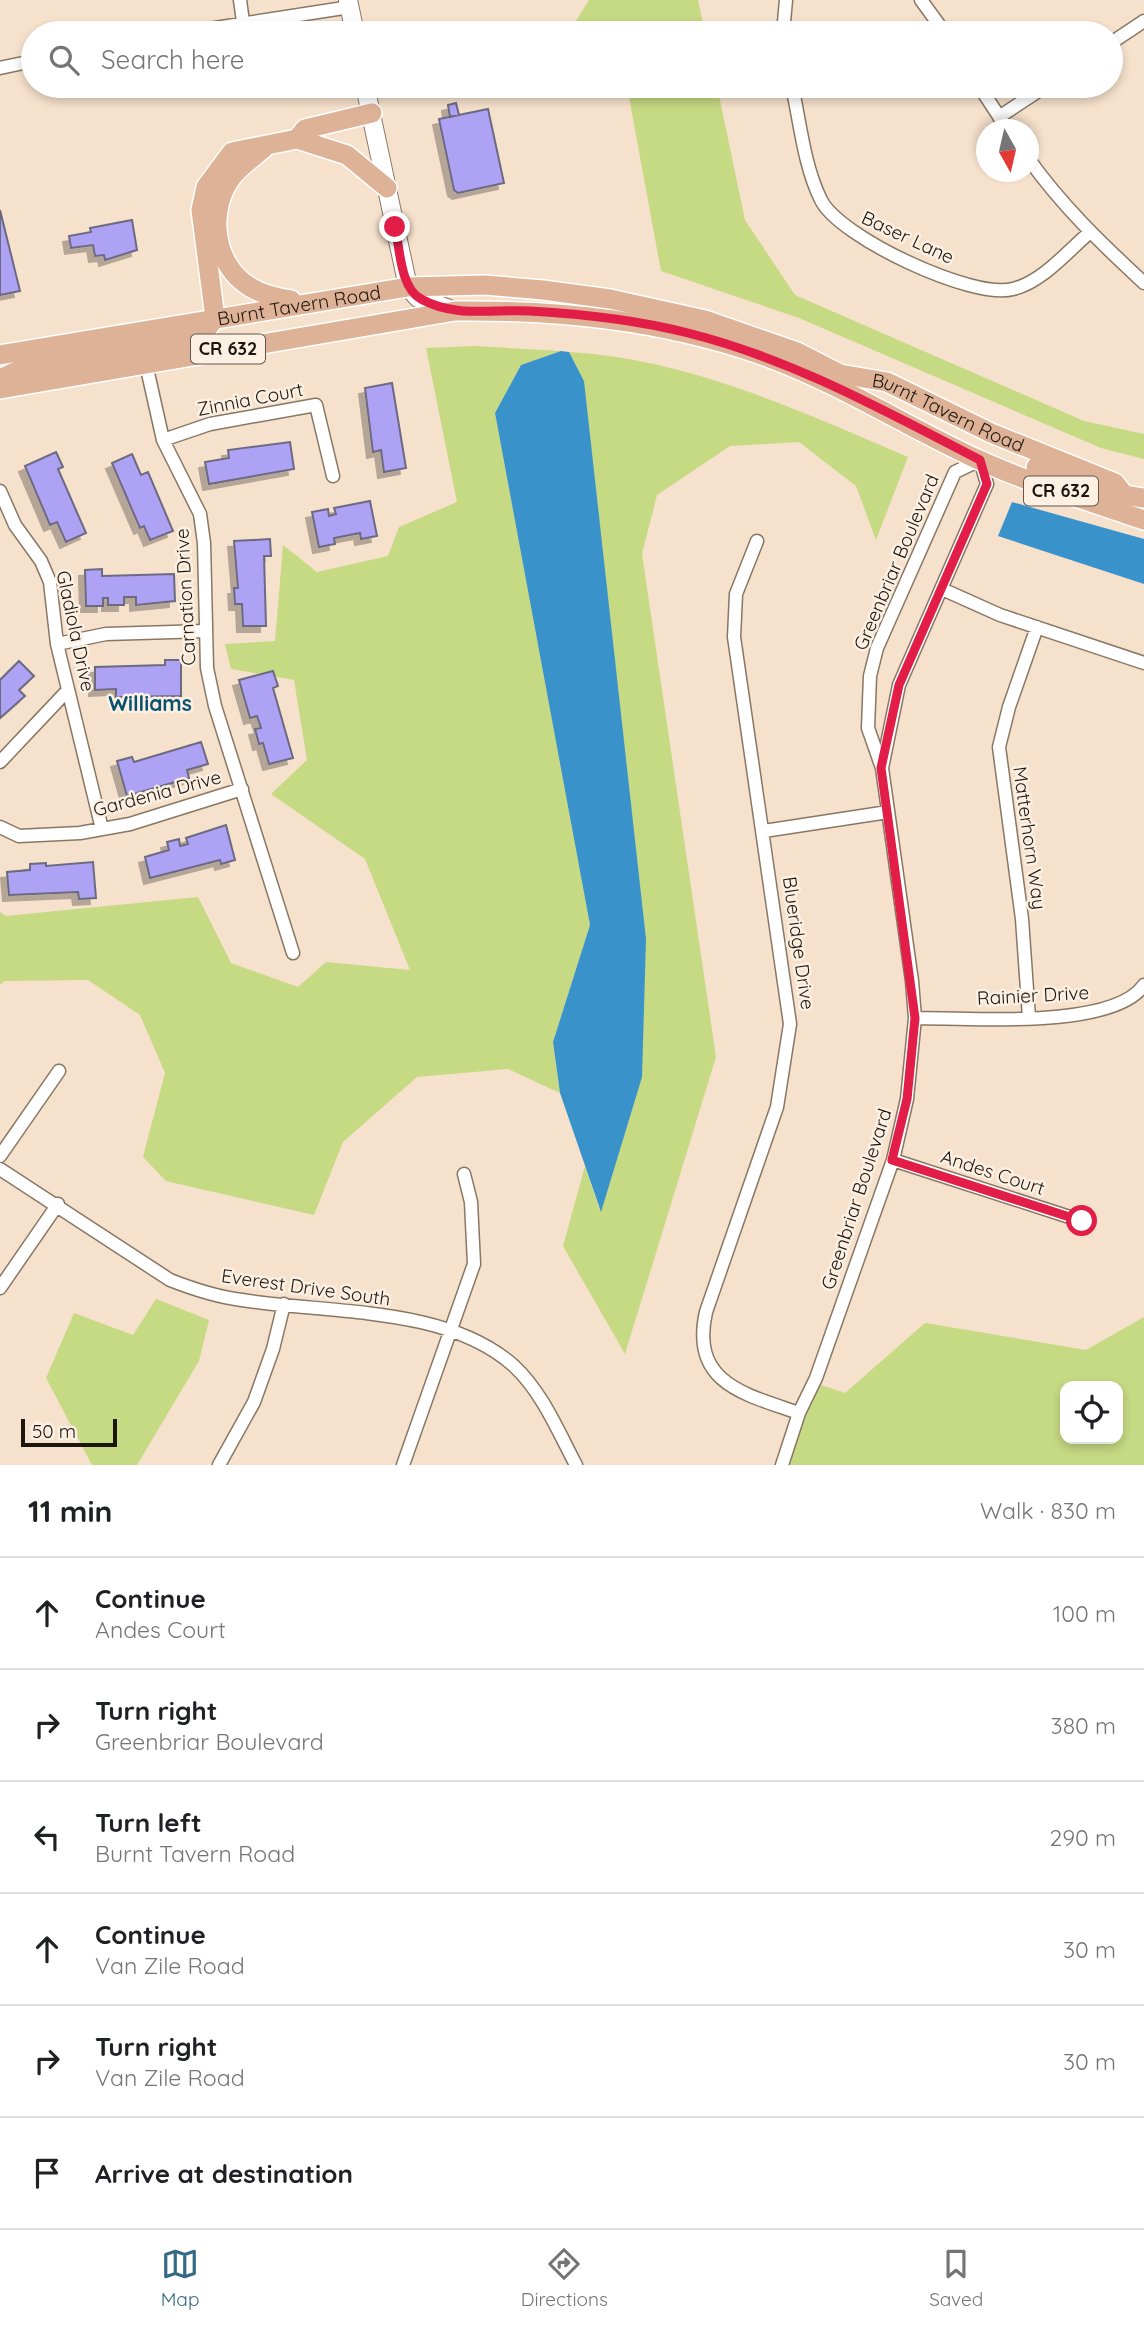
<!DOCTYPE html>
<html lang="en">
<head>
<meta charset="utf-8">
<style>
	:root { --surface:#fff; --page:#f2f2f2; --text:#202124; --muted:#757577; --line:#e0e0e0; --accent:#346a85 }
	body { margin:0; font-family:Quicksand,sans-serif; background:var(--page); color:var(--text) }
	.controls { position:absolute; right:21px; bottom:21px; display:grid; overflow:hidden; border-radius:14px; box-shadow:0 4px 10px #0003 }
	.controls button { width:63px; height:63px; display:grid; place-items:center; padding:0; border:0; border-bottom:2px solid var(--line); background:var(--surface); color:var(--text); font:35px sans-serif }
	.compass { position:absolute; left:976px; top:119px; width:63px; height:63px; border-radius:50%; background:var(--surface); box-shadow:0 4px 10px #0003; rotate:172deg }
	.scale { position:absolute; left:21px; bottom:18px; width:96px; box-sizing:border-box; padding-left:7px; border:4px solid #1d160f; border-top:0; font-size:19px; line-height:24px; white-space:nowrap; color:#1d160f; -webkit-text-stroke:5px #fcf0e3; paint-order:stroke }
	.stop { position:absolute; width:21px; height:21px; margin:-16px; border:5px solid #e11d48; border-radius:50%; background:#fff }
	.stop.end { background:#e11d48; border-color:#fff; box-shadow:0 2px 7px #0008 }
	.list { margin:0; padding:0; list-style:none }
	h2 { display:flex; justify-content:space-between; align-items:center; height:91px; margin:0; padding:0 28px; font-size:30px }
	h2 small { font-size:23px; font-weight:400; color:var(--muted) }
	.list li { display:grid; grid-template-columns:46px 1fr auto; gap:21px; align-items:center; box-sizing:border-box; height:112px; padding:0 28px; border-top:2px solid var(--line) }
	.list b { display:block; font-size:26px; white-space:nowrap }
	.list p { margin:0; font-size:23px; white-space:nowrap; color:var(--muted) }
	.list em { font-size:23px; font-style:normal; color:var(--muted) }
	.icon { flex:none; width:38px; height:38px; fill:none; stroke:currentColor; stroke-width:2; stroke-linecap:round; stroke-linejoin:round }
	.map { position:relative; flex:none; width:1144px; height:1465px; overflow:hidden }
	.search { position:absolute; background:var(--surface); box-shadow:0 4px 10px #0003; left:21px; right:21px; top:21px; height:77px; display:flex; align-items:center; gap:18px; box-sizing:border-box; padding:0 24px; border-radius:38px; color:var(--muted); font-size:26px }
	.sheet { height:763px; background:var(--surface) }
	nav { display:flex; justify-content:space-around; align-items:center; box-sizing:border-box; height:98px; border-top:2px solid var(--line); background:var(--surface); font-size:19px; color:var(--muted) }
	nav a { display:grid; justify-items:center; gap:4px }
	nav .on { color:var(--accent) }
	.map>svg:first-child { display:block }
	.green { fill:#c6d983; fill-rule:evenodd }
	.water { fill:#3992ca }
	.building { fill:#aea2f5; stroke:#6c6a81; stroke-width:2; filter:url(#shadow) }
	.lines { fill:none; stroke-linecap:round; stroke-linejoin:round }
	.street-casing { stroke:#897763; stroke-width:15 }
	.secondary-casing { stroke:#897763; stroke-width:20 }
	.primary-casing { stroke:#fff; stroke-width:22 }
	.street { stroke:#fff; stroke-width:12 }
	.secondary { stroke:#fff; stroke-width:18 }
	.primary { stroke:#deb297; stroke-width:19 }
	.route { stroke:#e11d48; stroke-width:9 }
	.labels { text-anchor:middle; stroke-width:5; stroke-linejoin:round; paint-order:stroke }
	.shield { fill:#fcf0e3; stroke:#60574f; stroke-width:2 }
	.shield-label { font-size:18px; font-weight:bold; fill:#1d160f }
	.street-label { font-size:19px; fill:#1d160f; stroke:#fcf0e3 }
	.neighbourhood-label { font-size:21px; font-weight:bold; fill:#0a516e; stroke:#fcf0e3 }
</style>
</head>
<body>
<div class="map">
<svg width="1144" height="1465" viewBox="0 0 1144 1465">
	<defs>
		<filter id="shadow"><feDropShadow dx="-6" dy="6" stdDeviation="0" flood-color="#0004"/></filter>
	</defs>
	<rect width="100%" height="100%" fill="#f6e1cc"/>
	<path class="green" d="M589,0h109l7,33 -136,-1z
		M627,86h90l28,134 50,75 289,126 60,13v25l-43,-11 -302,-130 -138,-47z
		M475,346l86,5 -40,14 -26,48 95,512 -37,117 7,51 -52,-24 -91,8 -74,65 -29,73 -148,-34 -23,-24 22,-84 -25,-58 -52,-35 -83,1 -5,4v-73l6,4 192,-19 33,66 67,24 28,-25 84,8 -45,-111 -94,-65 36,-34 -13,-80 -63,-11 -6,-25 50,-3 8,-96 34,27 71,-16 11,-29 58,-25 -31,-154z
		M569,352c120,7 231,59 339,105l-32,83 -20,-54 -57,-44 -69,4 -73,49 -15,59 74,503 -91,297 -62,-108 22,-80 15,45 -16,-830z
		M156,1299l53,21 -10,41 -62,104h-45l-46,-87 28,-65 59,22z
		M1144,1317v148h-365l30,-84 36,12 80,-70 161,27zM1065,1386h53v53h-53z"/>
	<path class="water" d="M561,351l8,1 15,29 62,558 -4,138 -41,135 -41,-119 -7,-51 37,-117 -95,-512 26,-48z
		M1012,502l132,37v45l-146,-48z"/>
	<path class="building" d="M456,103l3,12 -9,2 -2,-12z
		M488,109l16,74 -46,10 -4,-3 -15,-71z
		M0,210l20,81 -20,4z
		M132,220l5,30 -32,10 -1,-5 -9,1 -2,-11 -22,3 -2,-12 22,-4 -1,-4z
		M392,383l14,85 -22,4 -3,-22 -8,2 -8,-64z
		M290,442l4,27 -85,15 -4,-22 24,-4 -1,-8z
		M56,452l7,15 -5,2 28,64 -20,9 -9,-20 -7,3 -25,-59z
		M132,454l9,21 7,-3 25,59 -23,9 -6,-14 -4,2 -28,-65z
		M370,501l7,35 -16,3 -1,-6 -26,5 1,6 -16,3 -7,-35 16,-3 1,7 7,-2 -2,-6z
		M270,539l1,17h-7l2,70h-23l-1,-22h-7l-1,-16h4l-4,-47z
		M102,569v7l72,-2 1,27 -39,4v-8h-12v8h-16v-7h-5v8h-17l-1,-36z
		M165,660h16v36l-65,1v-8l-21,1v-23l70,-2z
		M19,661l15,15 -15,14 6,6 -25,22v-38z
		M273,671l5,15 -5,2 20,70 -24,6 -6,-21 -4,1 -4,-15 6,-1 -4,-12 -7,2 -11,-38z
		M201,742l7,22 -21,6 2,8 -62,18 -10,-35 15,-4 2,5z
		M226,825l9,35 -14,4 -1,-4 -70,18 -5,-21 24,-7 -2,-8 12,-3 1,7 8,-2 -2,-6z
		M93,862l3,36 -17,1 -1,-7 -69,3 -2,-23 23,-2v-6l16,-1v3z"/>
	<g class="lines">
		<defs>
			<path id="street" d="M240,0l3,22
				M921,0l24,33
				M183,33l167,-26
				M783,33l3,-33
				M1111,43l33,-22
				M0,68l33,-7
				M792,86c8,36 12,80 29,114 18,37 152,100 192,89 29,-7 54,-37 76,-56
				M979,86l29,44
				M999,117l47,-31
				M1028,158c34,48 74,86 116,125
				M146,364l17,76 37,74 4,29 3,125 8,38 78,247
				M163,440l47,-16 106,-19 17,71
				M0,491l15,34 26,36 9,21 7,62 45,185
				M757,541l-21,53 -2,43 56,387 -13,83 -71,205c-16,71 38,82 93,101
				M942,589l58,26 144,48
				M57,644l49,-10 100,-3
				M0,762l68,-72
				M0,827l19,9 61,-3 50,-9 112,-35
				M764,831l124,-19
				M915,1018c53,0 198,12 229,-33
				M1029,1018l-7,-99 -23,-172 10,-40 28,-80
				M0,1156l59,-85
				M893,1160l189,61
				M0,1169l170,111c23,9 47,17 72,20 85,14 204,5 272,66 28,26 44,65 62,99
				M0,1288l58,-84
				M219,1465l35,-63 19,-53 11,-45
				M403,1465l71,-201 -3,-62 -7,-28
				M782,1465l17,-52 17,-35 77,-218 14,-61 8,-81 -3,-37 -30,-213 -14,-40 2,-52 7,-28 78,-176 25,-12 7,24 -88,201 -17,83"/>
			<path id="secondary" d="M348,0l7,33
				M365,86l43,201 10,11 37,13"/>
			<g id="primary">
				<path d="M297,139l8,-10 67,-16"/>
				<path d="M264,148c-10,9 -24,18 -32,29 -25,32 -19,88 18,110 13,8 26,11 41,13"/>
				<path id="s1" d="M0,355l408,-68 77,-2 58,5 67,9 95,21 92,32 43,22 47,8 104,51 124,50 9,12 20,3"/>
				<path d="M0,379l21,-10 168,-30 15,-6 11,-15 -14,-108 5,-23 26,-35 65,-13 50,16 40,33"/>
				<path d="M0,389l455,-78c104,-1 205,9 304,43 77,27 146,72 220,106 53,24 110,41 165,60"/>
				<path d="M1036,467l73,27"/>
			</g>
		</defs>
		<use href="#street" class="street-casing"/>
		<use href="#secondary" class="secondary-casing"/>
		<use href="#primary" class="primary-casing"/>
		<use href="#street" class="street"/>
		<use href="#secondary" class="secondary"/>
		<use href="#primary" class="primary"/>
	</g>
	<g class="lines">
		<path class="route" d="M395,227c5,21 5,61 26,72 34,19 72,10 109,12 53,3 107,9 158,22 104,26 197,78 292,127l7,24 -88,201 -18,83 34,250 -8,81 -15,61 190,61"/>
	</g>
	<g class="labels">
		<g class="shield">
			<rect x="191" y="334.5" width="74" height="29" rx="5"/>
			<rect x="1024" y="476.5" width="74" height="29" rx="5"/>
		</g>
		<g class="shield-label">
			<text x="228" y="355">CR 632</text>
			<text x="1061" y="497">CR 632</text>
		</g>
		<g class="street-label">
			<text transform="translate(908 237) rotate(25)" y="7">Baser Lane</text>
			<text dy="7" stroke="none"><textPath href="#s1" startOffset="303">Burnt Tavern Road</textPath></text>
			<text transform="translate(250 399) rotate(-11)" y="7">Zinnia Court</text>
			<text dy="7" stroke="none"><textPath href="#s1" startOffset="975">Burnt Tavern Road</textPath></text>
			<text transform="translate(896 562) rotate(-67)" y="7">Greenbriar Boulevard</text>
			<text transform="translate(185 597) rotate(-93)" y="7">Carnation Drive</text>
			<text transform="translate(76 631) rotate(78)" y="7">Gladiola Drive</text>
			<text transform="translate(157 793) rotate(-15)" y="7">Gardenia Drive</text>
			<text transform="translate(1030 838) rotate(82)" y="7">Matterhorn Way</text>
			<text transform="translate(799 943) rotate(82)" y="7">Blueridge Drive</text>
			<text transform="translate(1033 995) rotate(-3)" y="7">Rainier Drive</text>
			<text transform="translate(993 1172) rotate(18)" y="7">Andes Court</text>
			<text transform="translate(856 1199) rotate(-72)" y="7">Greenbriar Boulevard</text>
			<text transform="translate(306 1287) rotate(8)" y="7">Everest Drive South</text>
		</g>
		<g class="neighbourhood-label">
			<text x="150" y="711">Williams</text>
		</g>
	</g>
</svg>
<div class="controls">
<button><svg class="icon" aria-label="locate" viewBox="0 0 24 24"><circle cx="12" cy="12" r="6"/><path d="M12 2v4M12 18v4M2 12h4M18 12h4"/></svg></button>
</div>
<svg class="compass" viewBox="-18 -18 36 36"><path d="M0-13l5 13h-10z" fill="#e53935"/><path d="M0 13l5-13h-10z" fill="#757577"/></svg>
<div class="scale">50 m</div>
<div class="stop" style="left:1082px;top:1221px"></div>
<div class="stop end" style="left:395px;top:227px"></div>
<div class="search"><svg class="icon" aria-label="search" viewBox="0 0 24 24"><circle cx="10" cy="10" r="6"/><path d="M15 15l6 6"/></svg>Search here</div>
</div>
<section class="sheet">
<h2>11 min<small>Walk · 830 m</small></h2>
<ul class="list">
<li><svg class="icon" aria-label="ahead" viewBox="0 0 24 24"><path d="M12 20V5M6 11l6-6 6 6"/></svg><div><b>Continue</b><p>Andes Court</p></div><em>100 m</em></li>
<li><svg class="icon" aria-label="right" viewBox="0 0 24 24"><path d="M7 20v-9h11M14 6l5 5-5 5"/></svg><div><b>Turn right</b><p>Greenbriar Boulevard</p></div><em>380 m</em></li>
<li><svg class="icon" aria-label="left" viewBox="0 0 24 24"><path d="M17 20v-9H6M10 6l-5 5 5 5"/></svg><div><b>Turn left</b><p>Burnt Tavern Road</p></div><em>290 m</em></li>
<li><svg class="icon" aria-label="ahead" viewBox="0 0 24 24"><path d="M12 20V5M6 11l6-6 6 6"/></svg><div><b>Continue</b><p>Van Zile Road</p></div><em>30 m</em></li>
<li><svg class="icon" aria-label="right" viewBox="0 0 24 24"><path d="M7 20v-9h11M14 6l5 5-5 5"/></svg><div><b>Turn right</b><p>Van Zile Road</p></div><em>30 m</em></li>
<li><svg class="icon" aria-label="arrive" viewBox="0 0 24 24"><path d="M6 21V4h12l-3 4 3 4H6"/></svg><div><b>Arrive at destination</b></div></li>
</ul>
</section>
<nav>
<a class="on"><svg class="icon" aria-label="map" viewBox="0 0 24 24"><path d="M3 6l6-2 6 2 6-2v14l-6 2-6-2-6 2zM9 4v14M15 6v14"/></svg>Map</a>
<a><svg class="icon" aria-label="directions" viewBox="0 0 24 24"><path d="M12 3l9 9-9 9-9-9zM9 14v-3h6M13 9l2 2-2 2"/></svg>Directions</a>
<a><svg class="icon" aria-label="saved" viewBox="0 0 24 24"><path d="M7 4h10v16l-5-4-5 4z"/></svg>Saved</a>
</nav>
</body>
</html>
